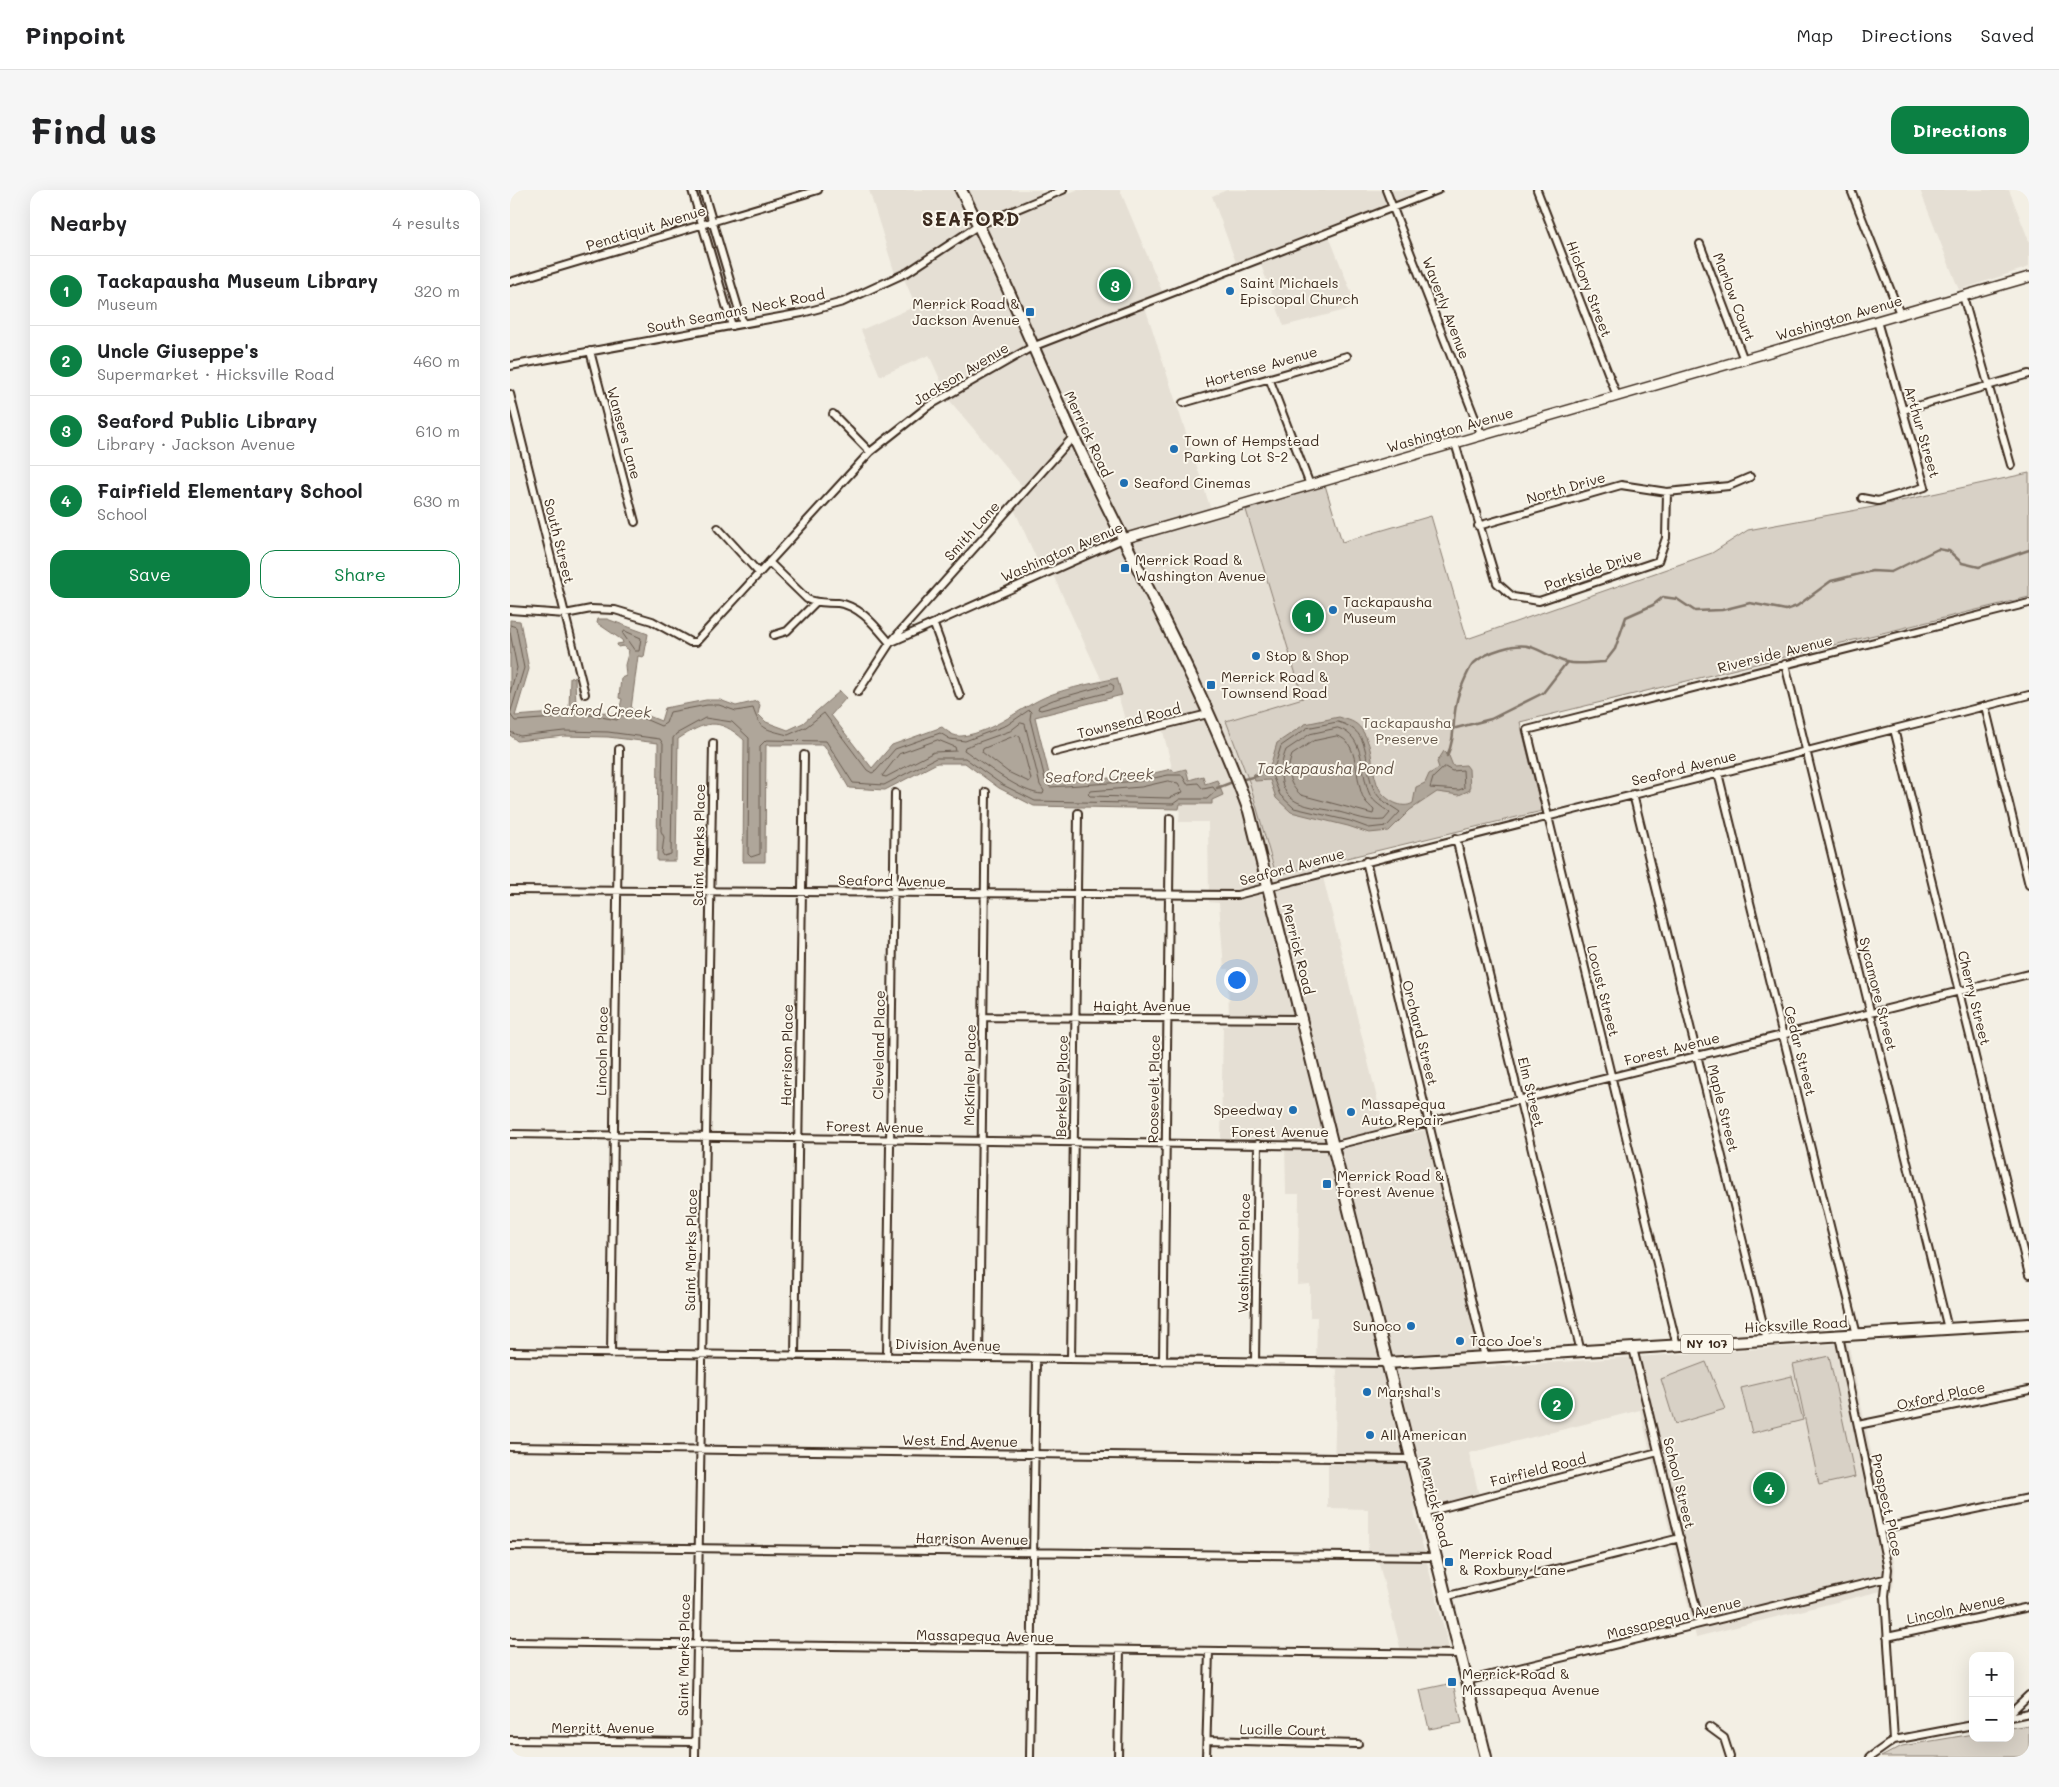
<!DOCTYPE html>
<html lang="en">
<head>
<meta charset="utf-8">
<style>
	:root { --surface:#fff; --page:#f6f6f6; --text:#202124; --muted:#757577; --line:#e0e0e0; --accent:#0b8043 }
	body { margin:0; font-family:Mali,sans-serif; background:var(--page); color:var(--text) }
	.controls { position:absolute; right:15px; bottom:15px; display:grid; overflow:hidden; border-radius:10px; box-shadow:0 5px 20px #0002 }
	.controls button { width:45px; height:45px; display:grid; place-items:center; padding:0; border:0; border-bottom:1px solid var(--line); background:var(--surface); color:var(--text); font:25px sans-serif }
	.you { position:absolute; left:726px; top:789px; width:18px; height:18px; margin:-12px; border:4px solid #fff; border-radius:50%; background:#1a73e8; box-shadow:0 0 0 8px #1a73e833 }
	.badge { display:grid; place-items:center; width:32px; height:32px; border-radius:50%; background:var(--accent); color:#fff; font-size:16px; font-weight:700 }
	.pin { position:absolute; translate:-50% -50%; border:2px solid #fff; box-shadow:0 1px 5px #0006 }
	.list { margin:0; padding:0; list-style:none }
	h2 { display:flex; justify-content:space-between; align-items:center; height:65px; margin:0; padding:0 20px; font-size:21px }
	h2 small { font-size:16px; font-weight:400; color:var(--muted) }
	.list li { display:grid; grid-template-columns:32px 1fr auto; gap:15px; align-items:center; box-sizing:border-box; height:70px; padding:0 20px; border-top:1px solid var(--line) }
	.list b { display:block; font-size:19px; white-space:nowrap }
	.list p { margin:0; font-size:16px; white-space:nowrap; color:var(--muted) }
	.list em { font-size:16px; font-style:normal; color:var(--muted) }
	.actions { display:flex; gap:10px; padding:15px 20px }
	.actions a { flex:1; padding:11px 0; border:1px solid var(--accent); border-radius:15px; text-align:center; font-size:18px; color:var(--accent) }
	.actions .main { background:var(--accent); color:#fff }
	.map { position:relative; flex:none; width:1519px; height:1567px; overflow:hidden; border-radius:15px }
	header { display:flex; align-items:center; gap:30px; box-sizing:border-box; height:70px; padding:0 25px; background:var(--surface); border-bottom:1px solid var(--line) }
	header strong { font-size:24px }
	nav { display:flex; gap:28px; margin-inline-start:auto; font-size:18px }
	.intro { display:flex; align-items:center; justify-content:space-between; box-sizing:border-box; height:120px; padding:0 30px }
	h1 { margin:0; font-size:35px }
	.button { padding:12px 22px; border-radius:15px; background:var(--accent); color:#fff; font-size:18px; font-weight:700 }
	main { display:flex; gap:30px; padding:0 30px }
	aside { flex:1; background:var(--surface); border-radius:15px; box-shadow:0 5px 20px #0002 }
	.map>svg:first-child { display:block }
	.built { fill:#e5dfd4 }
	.green { fill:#d8d1c6; stroke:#8a7e72 }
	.water { fill:#afa69a; stroke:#817468 }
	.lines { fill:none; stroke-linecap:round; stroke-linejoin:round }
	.shore { stroke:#695c50; stroke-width:1 }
	.stream { stroke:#817468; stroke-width:2.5 }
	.street-casing { stroke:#3b2a1e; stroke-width:10 }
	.secondary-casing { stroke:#3b2a1e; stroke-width:12 }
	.primary-casing { stroke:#3b2a1e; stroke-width:14 }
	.street { stroke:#fbf7ec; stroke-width:6 }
	.secondary { stroke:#fbf7ec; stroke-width:9 }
	.primary { stroke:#fbf7ec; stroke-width:10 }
	.poi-dot { fill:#1f6fb2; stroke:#fbf7ec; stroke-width:2 }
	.labels { text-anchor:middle; stroke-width:4; stroke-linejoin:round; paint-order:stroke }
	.shield { fill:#fbf7ec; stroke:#75685c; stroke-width:1 }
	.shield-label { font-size:12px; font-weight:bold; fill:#3b2a1e }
	.street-label { font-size:14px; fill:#3b2a1e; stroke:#fbf7ec }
	.poi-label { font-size:14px; fill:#3b2a1e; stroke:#fbf7ec; text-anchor:start }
	.park-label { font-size:14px; fill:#625448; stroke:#fbf7ec }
	.water-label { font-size:15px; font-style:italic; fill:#645549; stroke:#fbf7ec }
	.district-label { font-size:19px; font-weight:bold; letter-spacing:1px; fill:#3b2a1e; stroke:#fbf7ec }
</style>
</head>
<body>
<header>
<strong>Pinpoint</strong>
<nav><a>Map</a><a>Directions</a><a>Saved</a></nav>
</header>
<div class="intro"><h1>Find us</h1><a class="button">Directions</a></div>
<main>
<aside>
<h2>Nearby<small>4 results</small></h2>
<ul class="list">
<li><span class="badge">1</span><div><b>Tackapausha Museum Library</b><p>Museum</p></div><em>320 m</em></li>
<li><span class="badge">2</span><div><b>Uncle Giuseppe's</b><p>Supermarket · Hicksville Road</p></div><em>460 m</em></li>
<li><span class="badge">3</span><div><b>Seaford Public Library</b><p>Library · Jackson Avenue</p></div><em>610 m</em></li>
<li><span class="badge">4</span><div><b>Fairfield Elementary School</b><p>School</p></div><em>630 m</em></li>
</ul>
<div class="actions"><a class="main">Save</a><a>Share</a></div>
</aside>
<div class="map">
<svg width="1519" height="1567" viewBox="0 0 1519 1567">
	<rect width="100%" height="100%" fill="#f3efe4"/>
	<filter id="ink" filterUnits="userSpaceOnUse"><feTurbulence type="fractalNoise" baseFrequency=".02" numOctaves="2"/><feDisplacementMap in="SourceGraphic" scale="10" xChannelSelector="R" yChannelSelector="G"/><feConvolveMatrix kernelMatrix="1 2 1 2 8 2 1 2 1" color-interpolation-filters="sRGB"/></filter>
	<g filter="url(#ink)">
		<path class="built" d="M359,0h171l6,13 30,-13h44l45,108 -20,9 69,212 32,-9 57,188 -77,24 24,62 26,91 44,-10 67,274 38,-9 60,237 363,-24 47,223 -2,22 -197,49 -56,-227 -171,43 10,42 -65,17 36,140 -49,-1 -23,-91h-10v-51l-40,-1v-44h6l3,-95 -21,-1 1,-51h-7v-33l-12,1 1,-91h-13l-1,-54 -64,-1 2,-113 6,-1 -1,-56h-4l-5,-66 -10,-1 -1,-80h-29l1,-18h31l1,-4 10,-5 -5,-14 -12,3 -32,-12 -13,-53 -33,8 -9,-32h3l-4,-17 -15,3 -49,-106 -3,-5 -7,3 -29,-64 13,-17 -77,-91 -21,-46 -49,21 -19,-46 55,-24 -15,-34 -6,2z
			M717,0h207l-107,41 30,76 -73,19 -25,-66 -21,8 -26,-72z
			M1410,0h89l20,51v26l-70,23z"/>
		<path class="green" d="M183,0h8l10,30 -8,3z
			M202,34l29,98 -8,2 -29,-98z
			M1519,283v124l-509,125 22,89 -266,64 -26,-91 -24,-63 77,-23 -57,-188 79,-25 17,57 89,-26 36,123 245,-86 36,-23 125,-23z
			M1319,1166l26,121 -36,8 -26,-121z
			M1196,1172l19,47 -50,15 -14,-45z
			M1282,1186l11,44 -51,13 -11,-45z
			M943,1493l9,40 -33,6 -9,-39z
			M1519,1535v32h-148l21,-11 71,-12v4h37v-10z"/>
		<path class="water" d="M88,429h9l41,15 -4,23 -6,-1 -7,53 30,12 4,-13 41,-8h14l16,6 21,-5 3,4 -2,9 8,8 22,8 15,-7 37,-32 6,7 -15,17 41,53 20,-23 50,-18c6,5 12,10 20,9 33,-4 58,-29 88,-41 21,-8 45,-12 67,-17l5,17 -87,22 16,65 89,-6 32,-7 2,3 12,-3 3,11 14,-4 2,8 12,-4 6,15 -11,5v4h-32l-1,5 -145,-3 -35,-18 -34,-25h-28l-52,27 -36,-2 -25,-43h-58l-1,117h-22l1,-122c-26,-24 -39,-18 -66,-1l-2,122h-19l1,-118 -50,-6 -44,-1 -47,5 -7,-6v-115l10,1 9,48 -14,47 39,-3 15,-4 1,-31 5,-1 1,30 42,8 4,-16 -3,-1 2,-20 5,-2 -1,-11 4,-15 -6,-4 -5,1 -1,-3 6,-1 -1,-3 -25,-17z
			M829,527c9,3 17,4 23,13 13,18 8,43 18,60 6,10 22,20 33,13l3,-16 9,-4 4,-9 10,-6 -2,-6 7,-11 5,5 4,10 13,-1 3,4 1,21 -11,5 -22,-3 -27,18 -21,21 -20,2 -21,-7 -57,-14 -15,-14 -6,-18 -15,1 -2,-7 16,-4 8,-27 28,-19z"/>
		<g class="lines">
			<path class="shore" d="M0,435l6,2 8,41 -14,46 5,7 40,-3 19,-6 43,8 9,-9 35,15 5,-3 4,-11 37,-7h12l17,6 17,-3c7,21 11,21 35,27l18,-8 18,-14 43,57 5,3 4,-2 19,-22 45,-16 10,6 15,2 42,-16 22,-15 2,2 -1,7 16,64 4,4 90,-6 28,-6h14l5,9 11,-1 5,6 10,-2 3,4 -9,8h-27l-7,5 -138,-3 -34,-17 -36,-26h-29l-52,27 -31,-2 -27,-42 -60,-1 -6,6v108l-9,3 -3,-3 1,-116 -17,-16 -27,-4 -29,16 -3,4 -2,116 -7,2 -2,-3 2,-16 -3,-6 2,-87 -3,-5 -52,-7 -44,-1 -44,5 -10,-4
				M115,441l16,7 -2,13h-4l-12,-17z
				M0,442l7,36 -7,25
				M601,494l3,2 -1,5 -72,19 -3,-1 1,-3 14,-6z
				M828,532c39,10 22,45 38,71 5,8 17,14 24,19l-13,14 -18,2 -19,-7 -56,-13 -14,-13 -8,-20 9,-29 26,-18z
				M511,533l4,1 15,61 4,6 -1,3c-22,0 -61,-32 -79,-44l1,-3 45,-16z
				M828,538c29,9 21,44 32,67 3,7 14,13 20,18l-6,7c-16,2 -29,-4 -45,-8 -13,-3 -30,-4 -42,-10 -20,-10 -18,-35 -11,-52l24,-16z
				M507,545l3,2 11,42 -2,3 -21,-10 -26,-20 1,-3z
				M827,546c23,5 17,45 27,63 2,4 7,8 10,11l-1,4 -72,-19c-13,-11 -15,-24 -9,-40l21,-14z
				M428,550l17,7 1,4 -22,1 -48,25 -4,-1 17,-22z
				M935,577l7,4 11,-1 1,18 -5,2 -29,-2 3,-10z
				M658,591l10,2 5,9 -14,6 -79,-2 -2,-2 2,-3 51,-4z"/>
			<path class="stream" d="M946,538l35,-9 52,-26 24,-31
				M937,566c10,-21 4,-41 12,-63 2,-5 11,-27 15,-30 12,-11 42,-21 57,-16 12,4 23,12 35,15 12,3 27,0 39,0l10,-13 11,-32 27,-12 10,-8 14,2 18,12 27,-1 28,-7 36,7 11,-4 34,-25 41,-10 19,1 47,-23 11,2 13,12 17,4 50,-17
				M734,589l13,-3
				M707,598l13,-5"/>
			<defs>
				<path id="street" d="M182,0l40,136
					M193,0l40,134
					M876,0l96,246
					M1027,0l80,206
					M1341,0l49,124
					M1190,54l44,116
					M0,92l308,-92
					M1453,106l48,169
					M80,161l45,171
					M0,176l292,-53 41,-11 65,-30 71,-47 84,-35
					M759,188l41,107
					M0,204l75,300
					M673,213l164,-47
					M1393,220l126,-36
					M323,224l37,38
					M945,253l42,140 16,14 26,4 119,-40 8,-23 1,-46
					M1352,308l16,3 47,-14 -48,-166
					M968,336l143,-41 46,7 62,-6 21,-9
					M208,338l41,45
					M259,372l38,37c11,5 20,3 31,4 23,3 38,24 52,40
					M0,420l55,4 26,-5 24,1 37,11 38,21h6l174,-190 57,-45 105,-60 406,-157
					M424,435l26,71
					M264,445l13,-4 28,-28
					M384,451l229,-102
					M1275,474l163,665
					M348,502l32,-49 183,-206
					M1475,516l44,179
					M1384,539l135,546
					M545,562l153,-38
					M1208,583l139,562
					M1123,604l134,546
					M946,648l125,514
					M856,671l119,496
					M0,700l727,5 792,-200
					M473,827l318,2
					M0,944l822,12 697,-172
					M1329,1146l49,233 -3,27 9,144
					M1167,1156l-150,-616 502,-127
					M1123,1158l67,276
					M0,1162l876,11
					M101,1164l8,-605
					M285,1166l9,-601
					M377,1167l8,-564
					M469,1168l7,-566
					M561,1169l7,-546
					M653,1171l7,-543
					M745,1172l3,-218
					M1348,1235l171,-35
					M0,1257l900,12
					M913,1323l235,-61
					M1370,1339l149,-31
					M0,1356l924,11
					M934,1407l236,-59
					M1377,1447l142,-30
					M0,1452l949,12
					M956,1491l422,-103
					M1500,1523l19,-18
					M1500,1527l19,-4
					M1199,1537l15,11 6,19
					M0,1550l185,2
					M697,1550l151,4
					M185,1567l18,-1014
					M520,1567l6,-398
					M608,1567l2,-107
					M696,1567l3,-106
					M1360,1567l24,-17 79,-15"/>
				<path id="secondary" d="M613,349l906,-262"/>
				<path id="primary" d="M451,0c46,90 82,184 126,275 55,115 118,227 162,346l237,946
					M876,1173l643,-39"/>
			</defs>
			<use href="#street" class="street-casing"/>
			<use href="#secondary" class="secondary-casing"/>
			<use href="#primary" class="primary-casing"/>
			<use href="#street" class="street"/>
			<use href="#secondary" class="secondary"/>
			<use href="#primary" class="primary"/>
		</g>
	</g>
	<g class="poi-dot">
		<circle cx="720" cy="101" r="5"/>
		<rect x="515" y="117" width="10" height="10" rx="2.5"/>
		<circle cx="664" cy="259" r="5"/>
		<circle cx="614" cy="293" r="5"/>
		<rect x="610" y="373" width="10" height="10" rx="2.5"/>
		<circle cx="823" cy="420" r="5"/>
		<circle cx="746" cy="466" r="5"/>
		<rect x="696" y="490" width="10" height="10" rx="2.5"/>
		<circle cx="783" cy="920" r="5"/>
		<circle cx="841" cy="922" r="5"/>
		<rect x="812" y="989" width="10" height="10" rx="2.5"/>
		<circle cx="901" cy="1136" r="5"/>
		<circle cx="950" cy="1151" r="5"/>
		<circle cx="857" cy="1202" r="5"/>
		<circle cx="860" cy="1245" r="5"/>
		<rect x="934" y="1367" width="10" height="10" rx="2.5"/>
		<rect x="937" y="1487" width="10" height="10" rx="2.5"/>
	</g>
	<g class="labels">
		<rect class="shield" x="1171" y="1144.5" width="52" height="19" rx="4"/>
		<g class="shield-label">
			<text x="1197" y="1158">NY 107</text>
		</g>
		<g class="street-label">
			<text transform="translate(136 38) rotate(-17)" y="5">Penatiquit Avenue</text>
			<text transform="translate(1079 99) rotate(69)" y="5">Hickory Street</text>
			<text transform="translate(1224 107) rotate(69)" y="5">Marlow Court</text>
			<text transform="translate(936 118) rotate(69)" y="5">Waverly Avenue</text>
			<text transform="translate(226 121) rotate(-11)" y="5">South Seamans Neck Road</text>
			<text transform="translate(1329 128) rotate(-16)" y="5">Washington Avenue</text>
			<text transform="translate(751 177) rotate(-16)" y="5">Hortense Avenue</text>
			<text transform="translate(451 184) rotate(-31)" y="5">Jackson Avenue</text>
			<text transform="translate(940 240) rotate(-16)" y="5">Washington Avenue</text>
			<text transform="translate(1412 242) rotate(74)" y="5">Arthur Street</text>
			<text transform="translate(114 243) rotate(75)" y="5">Wansers Lane</text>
			<text transform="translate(578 244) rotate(65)" y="5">Merrick Road</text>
			<text transform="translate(1056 298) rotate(-16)" y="5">North Drive</text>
			<text transform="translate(462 341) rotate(-48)" y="5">Smith Lane</text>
			<text transform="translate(49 351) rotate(76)" y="5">South Street</text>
			<text transform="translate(552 362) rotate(-23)" y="5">Washington Avenue</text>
			<text transform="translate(1083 380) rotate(-19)" y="5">Parkside Drive</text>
			<text transform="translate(1265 464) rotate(-14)" y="5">Riverside Avenue</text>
			<text transform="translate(619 531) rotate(-14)" y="5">Townsend Road</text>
			<text transform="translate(1174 578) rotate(-14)" y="5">Seaford Avenue</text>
			<text transform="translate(189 655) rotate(-89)" y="5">Saint Marks Place</text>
			<text transform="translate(782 677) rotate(-15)" y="5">Seaford Avenue</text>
			<text transform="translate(382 691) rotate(1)" y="5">Seaford Avenue</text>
			<text transform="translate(788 759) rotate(76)" y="5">Merrick Road</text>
			<text transform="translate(1093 801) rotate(76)" y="5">Locust Street</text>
			<text transform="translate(1368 804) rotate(76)" y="5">Sycamore Street</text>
			<text transform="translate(1464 808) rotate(76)" y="5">Cherry Street</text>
			<text x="632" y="821">Haight Avenue</text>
			<text transform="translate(910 843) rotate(76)" y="5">Orchard Street</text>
			<text transform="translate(369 855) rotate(-89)" y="5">Cleveland Place</text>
			<text transform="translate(1162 859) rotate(-14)" y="5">Forest Avenue</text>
			<text transform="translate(92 861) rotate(-89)" y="5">Lincoln Place</text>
			<text transform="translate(1290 861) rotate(76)" y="5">Cedar Street</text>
			<text transform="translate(277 865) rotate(-89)" y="5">Harrison Place</text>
			<text transform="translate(460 885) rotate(-89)" y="5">McKinley Place</text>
			<text transform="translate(552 896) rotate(-89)" y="5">Berkeley Place</text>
			<text transform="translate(644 899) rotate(-89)" y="5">Roosevelt Place</text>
			<text transform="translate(1021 902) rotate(76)" y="5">Elm Street</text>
			<text transform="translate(1213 918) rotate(76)" y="5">Maple Street</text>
			<text transform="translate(365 937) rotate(1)" y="5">Forest Avenue</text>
			<text x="770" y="947">Forest Avenue</text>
			<text transform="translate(181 1060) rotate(-89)" y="5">Saint Marks Place</text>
			<text transform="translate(734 1063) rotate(-89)" y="5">Washington Place</text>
			<text transform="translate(1286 1135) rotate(-3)" y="5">Hicksville Road</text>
			<text transform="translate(438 1155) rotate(1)" y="5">Division Avenue</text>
			<text transform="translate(1431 1206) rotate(-12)" y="5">Oxford Place</text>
			<text transform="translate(450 1251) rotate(1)" y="5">West End Avenue</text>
			<text transform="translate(1028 1280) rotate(-14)" y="5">Fairfield Road</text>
			<text transform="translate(1169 1293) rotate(76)" y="5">School Street</text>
			<text transform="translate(925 1312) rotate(76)" y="5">Merrick Road</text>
			<text transform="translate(1377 1315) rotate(78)" y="5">Prospect Place</text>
			<text transform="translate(462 1349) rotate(1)" y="5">Harrison Avenue</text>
			<text transform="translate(1446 1419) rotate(-12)" y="5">Lincoln Avenue</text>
			<text transform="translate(1164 1428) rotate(-14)" y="5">Massapequa Avenue</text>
			<text transform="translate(475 1446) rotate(1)" y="5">Massapequa Avenue</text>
			<text transform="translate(174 1465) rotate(-89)" y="5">Saint Marks Place</text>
			<text x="93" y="1543">Merritt Avenue</text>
			<text transform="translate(773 1540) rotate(1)" y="5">Lucille Court</text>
		</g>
		<g class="poi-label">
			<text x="730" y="98">Saint Michaels<tspan x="730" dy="16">Episcopal Church</tspan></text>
			<text x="510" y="119" text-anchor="end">Merrick Road &amp;<tspan x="510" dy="16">Jackson Avenue</tspan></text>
			<text x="674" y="256">Town of Hempstead<tspan x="674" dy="16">Parking Lot S-2</tspan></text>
			<text x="624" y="298">Seaford Cinemas</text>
			<text x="625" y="375">Merrick Road &amp;<tspan x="625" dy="16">Washington Avenue</tspan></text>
			<text x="833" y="417">Tackapausha<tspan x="833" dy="16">Museum</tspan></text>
			<text x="756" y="471">Stop &amp; Shop</text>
			<text x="711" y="492">Merrick Road &amp;<tspan x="711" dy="16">Townsend Road</tspan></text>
			<text x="851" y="919">Massapequa<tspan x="851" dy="16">Auto Repair</tspan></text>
			<text x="773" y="925" text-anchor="end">Speedway</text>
			<text x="827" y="991">Merrick Road &amp;<tspan x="827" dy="16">Forest Avenue</tspan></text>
			<text x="891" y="1141" text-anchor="end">Sunoco</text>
			<text x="960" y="1156">Taco Joe's</text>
			<text x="867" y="1207">Marshal's</text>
			<text x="870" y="1250">All American</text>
			<text x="949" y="1369">Merrick Road<tspan x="949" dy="16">&amp; Roxbury Lane</tspan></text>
			<text x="952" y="1489">Merrick Road &amp;<tspan x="952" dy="16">Massapequa Avenue</tspan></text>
		</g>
		<g class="park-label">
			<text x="897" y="538">Tackapausha<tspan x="897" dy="16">Preserve</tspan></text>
		</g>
		<g class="water-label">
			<text transform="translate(87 521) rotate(2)" y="5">Seaford Creek</text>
			<text x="815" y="584">Tackapausha Pond</text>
			<text transform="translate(589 586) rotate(-2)" y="5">Seaford Creek</text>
		</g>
		<g class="district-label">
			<text x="461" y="36">SEAFORD</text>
		</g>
	</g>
</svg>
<div class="controls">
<button>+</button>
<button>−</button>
</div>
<div class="you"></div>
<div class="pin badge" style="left:798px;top:426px">1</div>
<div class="pin badge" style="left:1047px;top:1214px">2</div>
<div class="pin badge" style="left:605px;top:95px">3</div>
<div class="pin badge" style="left:1259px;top:1298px">4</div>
</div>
</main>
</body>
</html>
